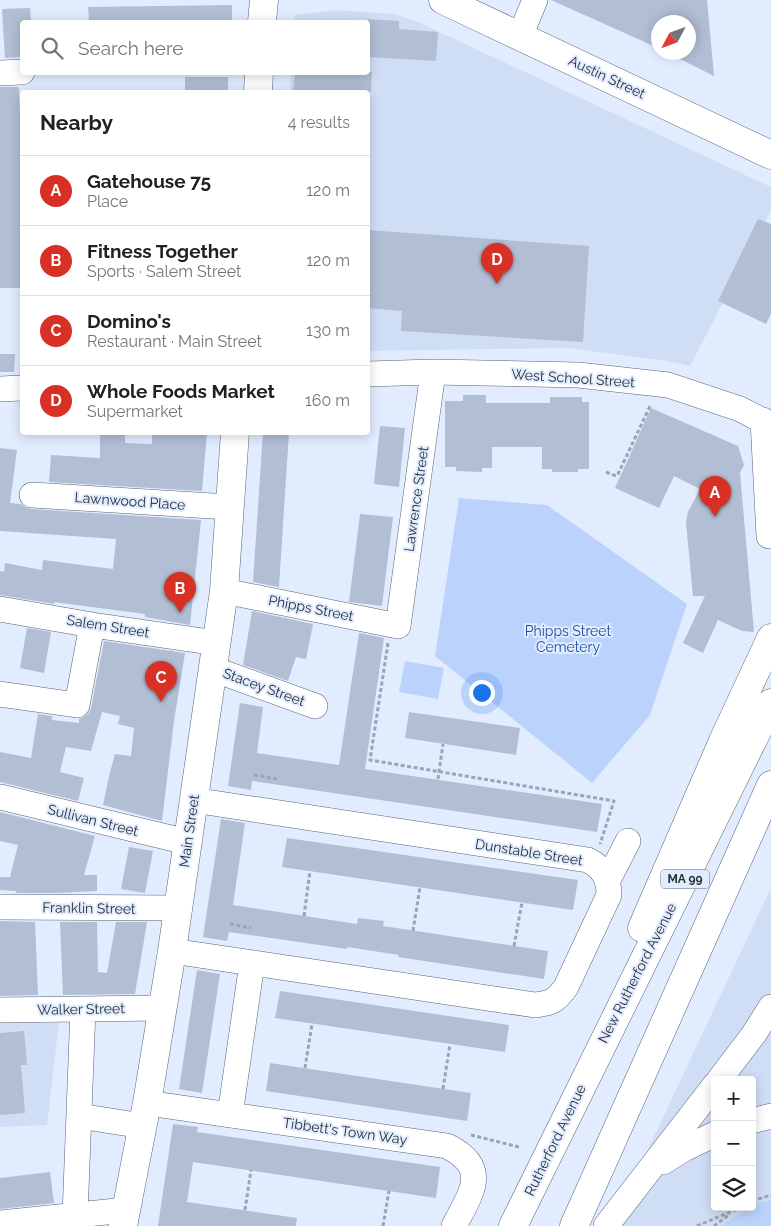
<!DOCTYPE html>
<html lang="en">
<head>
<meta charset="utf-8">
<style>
	:root { --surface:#fff; --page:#f6f6f6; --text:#202124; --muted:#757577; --line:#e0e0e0; --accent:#d93025 }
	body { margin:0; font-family:Raleway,sans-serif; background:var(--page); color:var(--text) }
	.controls { position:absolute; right:15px; bottom:15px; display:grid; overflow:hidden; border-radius:5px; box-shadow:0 2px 12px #0003 }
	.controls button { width:45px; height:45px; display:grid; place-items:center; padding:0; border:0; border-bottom:1px solid var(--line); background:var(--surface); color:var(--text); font:25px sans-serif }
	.compass { position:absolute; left:651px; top:15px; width:45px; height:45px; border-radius:50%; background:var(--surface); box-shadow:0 2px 12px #0003; rotate:229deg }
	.you { position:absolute; left:481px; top:692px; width:18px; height:18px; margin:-12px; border:4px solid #fff; border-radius:50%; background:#1a73e8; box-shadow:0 0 0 8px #1a73e833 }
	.badge { display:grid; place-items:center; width:32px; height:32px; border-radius:50%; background:var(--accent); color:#fff; font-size:16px; font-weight:700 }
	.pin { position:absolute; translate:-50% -41px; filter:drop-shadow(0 1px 2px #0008) }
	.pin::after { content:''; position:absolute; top:26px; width:18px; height:15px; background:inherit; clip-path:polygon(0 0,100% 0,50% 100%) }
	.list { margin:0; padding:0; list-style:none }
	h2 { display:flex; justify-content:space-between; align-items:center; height:65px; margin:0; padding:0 20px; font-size:21px }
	h2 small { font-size:16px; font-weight:400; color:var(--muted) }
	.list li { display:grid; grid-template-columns:32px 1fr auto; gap:15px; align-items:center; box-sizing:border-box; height:70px; padding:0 20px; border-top:1px solid var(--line) }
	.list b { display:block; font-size:19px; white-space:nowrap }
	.list p { margin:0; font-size:16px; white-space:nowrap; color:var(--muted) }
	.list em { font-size:16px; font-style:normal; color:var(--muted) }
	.icon { flex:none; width:28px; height:28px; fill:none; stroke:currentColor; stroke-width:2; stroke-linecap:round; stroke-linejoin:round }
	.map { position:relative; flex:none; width:771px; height:1226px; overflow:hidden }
	.search { position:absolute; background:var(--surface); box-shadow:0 2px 12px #0003; left:20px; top:20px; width:350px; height:55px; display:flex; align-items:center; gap:12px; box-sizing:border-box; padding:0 18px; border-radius:5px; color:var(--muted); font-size:19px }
	.panel { position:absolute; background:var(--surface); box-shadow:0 2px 12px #0003; left:20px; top:90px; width:350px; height:345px; border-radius:5px }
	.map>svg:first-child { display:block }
	.built { fill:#d0def5; fill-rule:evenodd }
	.green { fill:#bbd3fc }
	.building { fill:#b1bed4 }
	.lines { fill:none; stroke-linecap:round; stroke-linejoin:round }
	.minor-casing { stroke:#586377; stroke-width:26 }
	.major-casing { stroke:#586377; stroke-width:29 }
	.path { stroke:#9ba4b3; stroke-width:3; stroke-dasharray:4 2.5; stroke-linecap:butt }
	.minor { stroke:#fff; stroke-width:25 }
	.major { stroke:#fff; stroke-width:28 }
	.path-bridge { stroke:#9ba4b3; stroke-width:3; stroke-dasharray:4 2.5; stroke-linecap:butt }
	.labels { text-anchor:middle; stroke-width:4; stroke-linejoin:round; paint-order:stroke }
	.shield { fill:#e1ecff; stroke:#616874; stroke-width:1 }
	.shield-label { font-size:12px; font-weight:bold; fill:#2a2f38 }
	.street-label { font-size:14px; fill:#2a2f38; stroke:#e1ecff }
	.park-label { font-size:14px; fill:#1d4fa6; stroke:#e1ecff }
</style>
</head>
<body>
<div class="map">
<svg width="771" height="1226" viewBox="0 0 771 1226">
	<rect width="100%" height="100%" fill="#e1ecff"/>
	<path class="built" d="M335,10l60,4 23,8 353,165v23l-81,156 -24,-5 -98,-13 -200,3v-259h-78l1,-19 77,-1v-50h-74l1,-7z
		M771,888v338h-158l21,-47zM715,1080h37v127h-37z
		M0,1023h59l-12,102 -47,2z"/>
	<path class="green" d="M459,498l88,7 140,99 -37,111 -58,68 -157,-127z
		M405,661l39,7 -6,31 -39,-7z
		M771,1200v26h-51l36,-22z"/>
	<path class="building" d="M551,0h156l7,76 -48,-24h22v-30h-30v26z
		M232,5v17h-143l-1,-15z
		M30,8l1,14h-9v35l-17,1 -3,-49z
		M368,19l31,2v8l39,3 -2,29 -68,-4z
		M295,72h77l-1,20h-78z
		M185,77h43v15h-43z
		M0,87h19l2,56h1v145h-22z
		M758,219l13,5v90l-5,10 -48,-23z
		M368,230l221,16 -6,96 -182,-11 1,-20 -34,-3z
		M0,354h15l-1,18h-14z
		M463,395h23v8h64v-6h32v5h7v67h-11v3h-26v-3h-10v-22h-50v21h-10v4l-26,-1v-4h-11v-66h18z
		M651,408l87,38 6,19 -4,8 14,159 -12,-1 -24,-11 -15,33 -20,-10 22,-47h-12l-7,-74 2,-10 12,-23 -26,-13 -15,32 -44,-20z
		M380,426l25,2 -6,59 -25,-3z
		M100,432h25v11l27,1v-12h55l-5,59 -153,-9 2,-27 49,3z
		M263,432h26l-10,155 -26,-5z
		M0,448l17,2 -7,53 11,1 4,3 6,2 170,11 -11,105 -45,-8v-3l-91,-12v2l-54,-9v-24l4,1 1,-9 37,7 1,-10 70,9 3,-30 -116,-8z
		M360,514l33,3 -11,89 -33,-4z
		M252,611l61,13 -7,35 -10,-2 -8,24 -45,-16z
		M27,628l24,4 -7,41 -24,-5z
		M359,633l25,5 -19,131 237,35 -5,28 -345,-51 -1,9 -23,-4 12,-83 23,4 -6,46 82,12z
		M104,641l81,12 -11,68 -12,100 -59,-16 6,-29 6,-22 16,2 3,-28 -16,-4 2,-8 -18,-4 -11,39 -25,-4 -6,25 24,6 -6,23 -78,-19v-30l31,6 7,-44 14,2v4l27,3v-4l9,-5 3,-6z
		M409,712l111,16 -4,27 -111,-17z
		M0,812l95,24 -11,39h13v16l-39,2h-42v-2l-16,-1v-13h10l8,-32 -18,-4z
		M221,819l24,4 -12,82 124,19 1,-6 26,3 -1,5 165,25 -4,28 -146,-22 1,-2 -52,-8v2l-118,-17 -2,9 -24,-4z
		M287,838l291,42 -5,30 -291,-43z
		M129,847l24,4 -8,42 -24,-4z
		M0,921l35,1 3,73 -38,1z
		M60,922h37l1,50 9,1 9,-51h31l-12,72 -72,1z
		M197,970l23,4 -18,119 -23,-4z
		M280,991l229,34 -4,27 -230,-34z
		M24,1031l3,34h-6l4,48 -25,2v-82z
		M270,1063l201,30 -4,28 -201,-30z
		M173,1124l25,3 -1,5 243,35 -4,31 -243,-36 -6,40 110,16 -1,8h-138z
		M50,1172l4,31 -54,6v-31z"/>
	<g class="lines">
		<defs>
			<path id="minor" d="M520,36l15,-36
				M0,73l22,-1
				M368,374l65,-2 145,3 90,10 72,24 31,16
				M0,389l22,-1
				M763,420l6,116
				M32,495l197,12
				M224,591l174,35 35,-254
				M0,609l92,16 125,18
				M213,669l102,37
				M0,694l77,11 15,-80
				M0,797l187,45
				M608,880l20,-39
				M0,907l178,1
				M172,951l363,54c17,-2 21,-4 31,-18l43,-92c0,-17 -6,-27 -21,-35l-395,-60
				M0,1010l162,-2
				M719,1080l35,-46 17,-27
				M147,1103l300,43c44,22 24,47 7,80
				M230,1115l22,-152
				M79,1116l64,10
				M752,1121l19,-5
				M663,1162l21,-13 31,-15
				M75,1216l8,-207
				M0,1223l126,-13
				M606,1226l109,-141"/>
			<path id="major" d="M443,0l328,155
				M262,22l2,-22
				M258,92l1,-20
				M642,928l81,-187 48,-103
				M123,1226l24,-123 25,-152 52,-360 11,-159
				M513,1226l258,-523
				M574,1226l197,-441"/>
		</defs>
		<use href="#minor" class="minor-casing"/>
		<use href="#major" class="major-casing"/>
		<path class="path" d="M606,472l10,4 2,-2 33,-70
			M388,643l-18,117 244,41 -14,43
			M254,775l23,4
			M304,916l6,-45
			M230,924l21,4
			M413,931l7,-44
			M514,946l8,-44
			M305,1068l7,-44
			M443,1089l7,-45
			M471,1135l48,12
			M752,1201l19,-6
			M245,1210l6,-40
			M383,1226l6,-35
			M697,1226l43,-18
			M714,1226l16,-12"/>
		<use href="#minor" class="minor"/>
		<use href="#major" class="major"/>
		<path class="path-bridge" d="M438,779l5,-35"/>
	</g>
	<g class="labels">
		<rect class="shield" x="661" y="869.5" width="48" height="19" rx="4"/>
		<g class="shield-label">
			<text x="685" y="883">MA 99</text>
		</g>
		<g class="street-label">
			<text transform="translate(607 77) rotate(25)" y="5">Austin Street</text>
			<text transform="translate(573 378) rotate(4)" y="5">West School Street</text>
			<text transform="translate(416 499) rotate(-82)" y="5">Lawrence Street</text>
			<text transform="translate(130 501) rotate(4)" y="5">Lawnwood Place</text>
			<text transform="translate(311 608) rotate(11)" y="5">Phipps Street</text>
			<text transform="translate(108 626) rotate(9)" y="5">Salem Street</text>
			<text transform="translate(264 687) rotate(20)" y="5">Stacey Street</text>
			<text transform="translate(93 820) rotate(14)" y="5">Sullivan Street</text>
			<text transform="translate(189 831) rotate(-82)" y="5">Main Street</text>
			<text transform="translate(529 852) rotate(9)" y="5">Dunstable Street</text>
			<text transform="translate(89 908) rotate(1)" y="5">Franklin Street</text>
			<text transform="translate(637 973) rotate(-63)" y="5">New Rutherford Avenue</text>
			<text transform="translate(81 1009) rotate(-1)" y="5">Walker Street</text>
			<text transform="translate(345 1131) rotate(8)" y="5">Tibbett's Town Way</text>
			<text transform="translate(555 1140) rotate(-64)" y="5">Rutherford Avenue</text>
		</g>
		<g class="park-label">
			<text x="568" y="636">Phipps Street<tspan x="568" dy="16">Cemetery</tspan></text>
		</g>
	</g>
</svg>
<div class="controls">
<button>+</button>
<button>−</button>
<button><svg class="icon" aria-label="layers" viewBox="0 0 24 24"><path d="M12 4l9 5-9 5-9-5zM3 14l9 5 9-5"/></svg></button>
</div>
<svg class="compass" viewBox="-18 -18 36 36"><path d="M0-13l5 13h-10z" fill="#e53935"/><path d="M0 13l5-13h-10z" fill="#757577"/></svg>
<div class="you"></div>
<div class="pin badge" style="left:715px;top:517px">A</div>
<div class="pin badge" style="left:180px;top:613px">B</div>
<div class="pin badge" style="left:161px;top:702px">C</div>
<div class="pin badge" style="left:497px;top:284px">D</div>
<div class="search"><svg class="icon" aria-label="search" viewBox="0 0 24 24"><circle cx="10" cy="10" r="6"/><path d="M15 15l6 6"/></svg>Search here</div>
<section class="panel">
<h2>Nearby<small>4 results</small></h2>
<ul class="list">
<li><span class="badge">A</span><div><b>Gatehouse 75</b><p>Place</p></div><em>120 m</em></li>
<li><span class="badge">B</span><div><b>Fitness Together</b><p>Sports · Salem Street</p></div><em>120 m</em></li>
<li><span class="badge">C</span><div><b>Domino's</b><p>Restaurant · Main Street</p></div><em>130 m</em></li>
<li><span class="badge">D</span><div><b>Whole Foods Market</b><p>Supermarket</p></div><em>160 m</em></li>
</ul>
</section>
</div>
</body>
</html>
